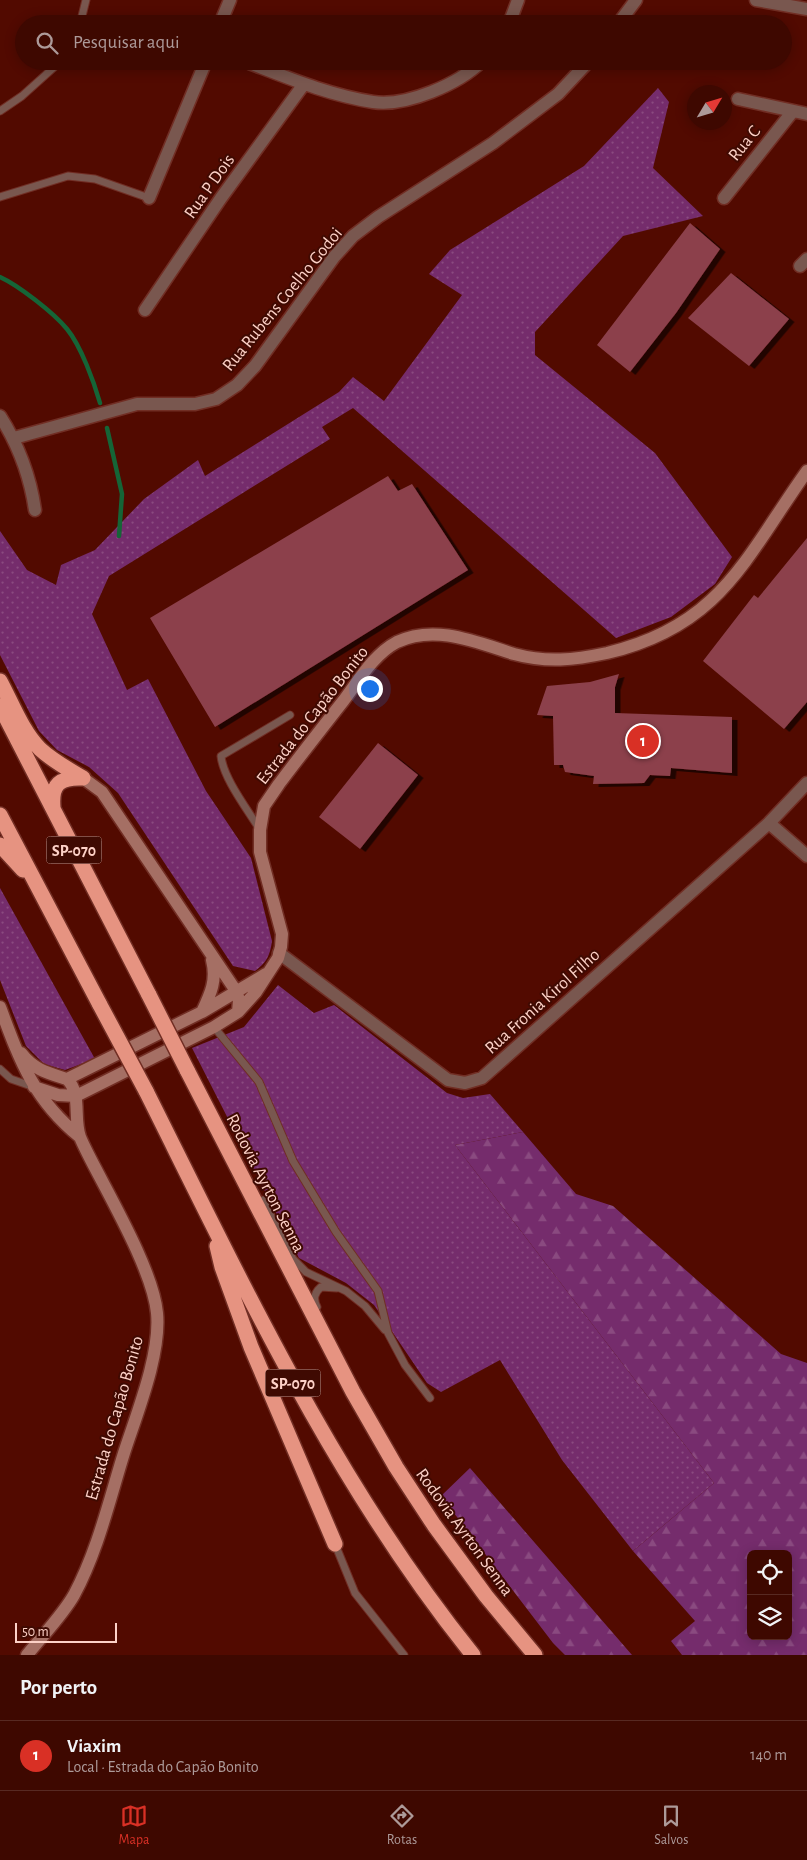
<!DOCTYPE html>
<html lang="pt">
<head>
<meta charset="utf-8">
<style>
	:root { --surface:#3e0800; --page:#45110a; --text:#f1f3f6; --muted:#ad9a99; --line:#572922; --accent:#d93025 }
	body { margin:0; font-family:"Alegreya Sans",sans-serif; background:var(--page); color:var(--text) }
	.controls { position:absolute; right:15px; bottom:15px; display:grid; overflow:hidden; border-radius:8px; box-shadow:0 2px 12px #0003 }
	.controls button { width:45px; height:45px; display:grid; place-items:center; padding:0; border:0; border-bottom:1px solid var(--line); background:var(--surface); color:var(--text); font:25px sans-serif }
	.compass { position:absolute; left:687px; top:85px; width:45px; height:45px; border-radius:50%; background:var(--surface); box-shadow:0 2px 12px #0003; rotate:52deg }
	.scale { position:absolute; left:15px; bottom:12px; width:102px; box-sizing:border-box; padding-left:5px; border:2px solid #fdd1c7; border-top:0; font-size:14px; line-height:18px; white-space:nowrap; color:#fdd1c7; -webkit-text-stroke:4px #3f0a02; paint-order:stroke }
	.you { position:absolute; left:369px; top:688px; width:18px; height:18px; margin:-12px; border:4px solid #fff; border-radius:50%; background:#1a73e8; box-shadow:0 0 0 8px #1a73e833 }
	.badge { display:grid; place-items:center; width:32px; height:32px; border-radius:50%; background:var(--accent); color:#fff; font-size:16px; font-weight:700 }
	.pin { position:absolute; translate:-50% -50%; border:2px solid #fff; box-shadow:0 1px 5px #0006 }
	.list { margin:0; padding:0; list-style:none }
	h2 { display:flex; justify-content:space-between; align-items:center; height:65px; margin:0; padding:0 20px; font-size:21px }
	h2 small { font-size:16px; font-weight:400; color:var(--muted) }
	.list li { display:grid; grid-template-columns:32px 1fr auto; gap:15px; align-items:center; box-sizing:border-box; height:70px; padding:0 20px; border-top:1px solid var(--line) }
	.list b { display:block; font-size:19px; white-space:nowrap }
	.list p { margin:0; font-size:16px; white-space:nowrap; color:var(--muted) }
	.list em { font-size:16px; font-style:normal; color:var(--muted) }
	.icon { flex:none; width:28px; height:28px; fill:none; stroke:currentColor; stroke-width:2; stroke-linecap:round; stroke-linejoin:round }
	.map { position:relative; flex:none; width:807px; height:1655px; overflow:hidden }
	.search { position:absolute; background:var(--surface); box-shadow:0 2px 12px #0003; left:15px; right:15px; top:15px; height:55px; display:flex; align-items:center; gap:12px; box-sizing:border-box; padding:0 18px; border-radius:28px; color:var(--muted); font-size:19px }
	.sheet { height:135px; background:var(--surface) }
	nav { display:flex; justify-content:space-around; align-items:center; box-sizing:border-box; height:70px; border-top:1px solid var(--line); background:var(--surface); font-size:14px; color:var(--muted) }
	nav a { display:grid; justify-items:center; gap:2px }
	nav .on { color:var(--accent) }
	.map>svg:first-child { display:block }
	.grass { fill:url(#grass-dots) }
	.forest { fill:url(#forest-firs); fill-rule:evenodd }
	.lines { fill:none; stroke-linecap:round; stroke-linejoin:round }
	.stream { stroke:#156537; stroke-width:4.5 }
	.building { fill:#8c404b; filter:url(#shadow) }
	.lane-casing { stroke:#712e24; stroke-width:9 }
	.street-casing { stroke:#712e24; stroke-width:15 }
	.secondary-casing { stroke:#712e24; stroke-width:15 }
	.highway-casing { stroke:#712e24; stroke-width:18 }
	.lane { stroke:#79574f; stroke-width:7 }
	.street { stroke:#79574f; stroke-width:12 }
	.secondary { stroke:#a56f64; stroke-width:12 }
	.highway { stroke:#e69381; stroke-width:15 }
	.highway-bridge-casing { stroke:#712e24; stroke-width:18; stroke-linecap:butt }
	.highway-bridge { stroke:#e69381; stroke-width:15 }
	.labels { text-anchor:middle; stroke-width:4; stroke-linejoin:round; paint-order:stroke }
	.shield { fill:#3f0a02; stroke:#c4958c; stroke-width:1 }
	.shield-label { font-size:16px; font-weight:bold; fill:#fdd1c7 }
	.street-label { font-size:18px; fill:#fdd1c7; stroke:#3f0a02 }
</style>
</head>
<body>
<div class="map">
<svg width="807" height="1655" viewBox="0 0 807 1655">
	<defs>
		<pattern id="grass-dots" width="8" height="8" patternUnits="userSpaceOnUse" patternTransform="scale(1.25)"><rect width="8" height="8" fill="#752c6c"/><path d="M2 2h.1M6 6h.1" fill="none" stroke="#8a4a80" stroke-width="1.8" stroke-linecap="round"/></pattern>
		<pattern id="forest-firs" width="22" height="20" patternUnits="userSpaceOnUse" patternTransform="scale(1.25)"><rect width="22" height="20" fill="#752c6c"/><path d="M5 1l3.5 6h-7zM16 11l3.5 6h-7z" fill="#8a4a80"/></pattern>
		<filter id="shadow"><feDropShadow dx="5.5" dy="3" stdDeviation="0" flood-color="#0009"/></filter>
	</defs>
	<rect width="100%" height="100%" fill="#520a00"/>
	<path class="grass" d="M658,88l11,14 -16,66 50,48 -80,20 -88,96v23l120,98 77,104 -17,27 -44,33 -55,21 -263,-230 -31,19 8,12 -221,137 -17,38 35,76 21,-11 58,112 45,67 21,83c-2,15 -6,22 -17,30l-22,-5 -115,-173 -29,-26 -32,-17 -18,-19 -39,-76v-124l27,39 29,15 5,-20 34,-15 49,-51 54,-39 7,16 134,-84 14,-15 31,24 78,-106 -33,-21 21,-24 134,-84z
		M0,888l95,171 -30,11 -21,-6 -18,-18 -26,-66z
		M278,985l36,28 20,-8 113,88 16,5 27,-4 33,38 -68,13 259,338 -81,68 -71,-91 -62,-100 -59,32 -14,-9 -53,-78 -28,-22 -47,-25 -107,-210 52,-21z"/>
	<path class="forest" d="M523,1132l53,62 37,12 168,148 26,9v292h-125l-11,-14 24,-20 -62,-70 81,-68 -259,-338zM751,1554h37v82h-37z
		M470,1468l162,187h-67l-12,-12 -112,-147z"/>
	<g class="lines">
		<path class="stream" d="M0,277c18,8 54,36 67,52 14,17 27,53 33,74
			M107,428l15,66 -3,42"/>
	</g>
	<path class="building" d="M690,223l30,26 -44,64 -46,59 -33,-27z
		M731,273l58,46 -40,47 -61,-48z
		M388,476l10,15 14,-7 56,86 -253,157 -65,-109z
		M807,538v164l-23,27 -81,-68 51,-66 4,3z
		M619,674l-4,13v26l117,4v56l-61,-5 -1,8 -20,-1 -6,8 -51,1 1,-8 -29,-4 -2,-7h-9l-1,-49 -16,-1 10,-29 43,-4z
		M378,743l40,32 -58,74 -41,-32z"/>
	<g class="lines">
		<defs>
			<path id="lane" d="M80,24l6,-24
				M0,111l22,-15 39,-35
				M0,197l68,-21 27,3 54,19
				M260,830c-12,-20 -37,-52 -39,-74l69,-41
				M214,1027l45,55 34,79 43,71 42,59 10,42 17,32 25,33
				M0,1069l11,10 23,8
				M263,1200l30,59 13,13 40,19 19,15 20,24
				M317,1307c-4,-8 -3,-14 4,-20l16,1
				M335,1544l20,49 49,62"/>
			<path id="street" d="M756,0l51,9
				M220,24l10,-24
				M509,24l9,-24
				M618,24l18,-24
				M244,61c42,16 84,34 129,41 33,5 86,-18 109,-41
				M738,99l69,15
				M149,198l57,-137
				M724,198l69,-87
				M800,266l7,-7
				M145,310l76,-112 83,-114
				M0,416c19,30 30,59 35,94
				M14,438l123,-34h58l21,-5 21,-14 18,-19 79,-109 19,-21 25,-19 115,-74 65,-49 31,-33
				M769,823l38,33
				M279,953l169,127 17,3 17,-5 287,-255 38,-40"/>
			<path id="secondary" d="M83,778l19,14 134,199 3,9 -1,12
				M0,1007c20,54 34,93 80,130
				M202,1012c9,-19 15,-32 10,-52
				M21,1053c13,17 27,20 46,26
				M67,1079l135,-67 64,-38
				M34,1087l24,8 18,1 138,-69 24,-15 18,-20 22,-34 3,-11 1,-13 -22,-82v-22l4,-24 15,-22c21,-28 43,-56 65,-84 15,-20 30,-46 53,-58 38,-18 79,0 117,12 33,9 60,6 93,-1 114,-27 138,-95 200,-182
				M27,1655c15,-19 35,-39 47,-60 24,-45 35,-94 50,-142 13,-40 37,-99 33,-140 -4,-43 -49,-119 -69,-159 -3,-6 -6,-12 -8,-17 -7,-20 2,-43 -13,-58"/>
			<path id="highway" d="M0,681c12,22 22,50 40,68 13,12 28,20 43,29
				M0,706l149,289
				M53,807c-2,-23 7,-30 30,-29
				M0,815l100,190
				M0,845l23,25
				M187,1070l166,322 43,75 38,58 52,71 49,59
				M146,1091c97,194 190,394 327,564
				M217,1246l5,21 29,80 84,197"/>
		</defs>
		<use href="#lane" class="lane-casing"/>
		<use href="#street" class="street-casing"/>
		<use href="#secondary" class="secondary-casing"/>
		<use href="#highway" class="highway-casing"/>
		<use href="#lane" class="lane"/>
		<use href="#street" class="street"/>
		<use href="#secondary" class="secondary"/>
		<use href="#highway" class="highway"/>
		<defs>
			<path id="highway-bridge" d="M149,995l38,75
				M100,1005l46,86"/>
		</defs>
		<use href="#highway-bridge" class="highway-bridge-casing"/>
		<use href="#highway-bridge" class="highway-bridge"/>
	</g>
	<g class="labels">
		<g class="shield">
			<rect x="46.5" y="836.5" width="55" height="27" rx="4"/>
			<rect x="265.5" y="1369.5" width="55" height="27" rx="4"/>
		</g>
		<g class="shield-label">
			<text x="74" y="856">SP-070</text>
			<text x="293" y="1389">SP-070</text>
		</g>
		<g class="street-label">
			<text transform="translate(744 143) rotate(-51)" y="6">Rua C</text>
			<text transform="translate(209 186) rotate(-55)" y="6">Rua P Dois</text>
			<text transform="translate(282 299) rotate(-51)" y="6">Rua Rubens Coelho Godoi</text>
			<text transform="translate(312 715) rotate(-52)" y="6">Estrada do Capão Bonito</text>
			<text transform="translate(542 1001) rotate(-42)" y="6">Rua Fronia Kirol Filho</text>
			<text transform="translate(266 1183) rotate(63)" y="6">Rodovia Ayrton Senna</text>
			<text transform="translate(114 1418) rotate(-74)" y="6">Estrada do Capão Bonito</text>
			<text transform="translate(465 1532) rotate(54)" y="6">Rodovia Ayrton Senna</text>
		</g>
	</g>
</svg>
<div class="controls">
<button><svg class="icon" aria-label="locate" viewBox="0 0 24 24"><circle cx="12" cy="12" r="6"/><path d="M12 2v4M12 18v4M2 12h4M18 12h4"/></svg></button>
<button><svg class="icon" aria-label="layers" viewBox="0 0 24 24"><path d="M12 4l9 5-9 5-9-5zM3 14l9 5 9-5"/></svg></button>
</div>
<svg class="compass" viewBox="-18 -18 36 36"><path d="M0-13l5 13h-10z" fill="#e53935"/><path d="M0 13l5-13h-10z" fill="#ad9a99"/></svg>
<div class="scale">50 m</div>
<div class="you"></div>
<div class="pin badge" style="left:643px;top:741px">1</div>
<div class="search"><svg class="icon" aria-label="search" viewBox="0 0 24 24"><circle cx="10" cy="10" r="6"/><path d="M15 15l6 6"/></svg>Pesquisar aqui</div>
</div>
<section class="sheet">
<h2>Por perto<small></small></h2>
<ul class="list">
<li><span class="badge">1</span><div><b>Viaxim</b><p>Local · Estrada do Capão Bonito</p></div><em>140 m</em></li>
</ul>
</section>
<nav>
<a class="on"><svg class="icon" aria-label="map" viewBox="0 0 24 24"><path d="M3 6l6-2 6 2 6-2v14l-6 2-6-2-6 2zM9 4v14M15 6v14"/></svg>Mapa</a>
<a><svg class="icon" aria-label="directions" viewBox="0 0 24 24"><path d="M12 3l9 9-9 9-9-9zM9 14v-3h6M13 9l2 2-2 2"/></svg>Rotas</a>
<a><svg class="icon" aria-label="saved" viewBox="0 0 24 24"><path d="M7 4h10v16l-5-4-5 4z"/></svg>Salvos</a>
</nav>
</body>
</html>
